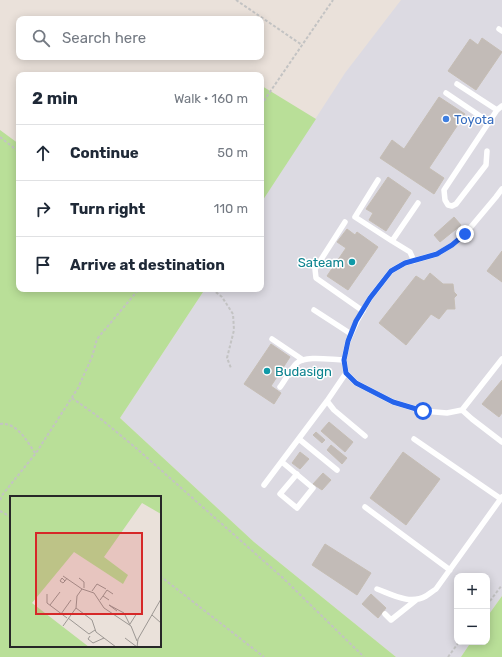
<!DOCTYPE html>
<html lang="en">
<head>
<meta charset="utf-8">
<style>
	:root { --surface:#fff; --page:#f6f6f7; --text:#1f2937; --muted:#747a83; --line:#e0e1e3 }
	body { margin:0; font-family:Rubik,sans-serif; background:var(--page); color:var(--text) }
	.controls { position:absolute; right:12px; bottom:12px; display:grid; overflow:hidden; border-radius:8px; box-shadow:0 2px 10px #0003 }
	.controls button { width:36px; height:36px; display:grid; place-items:center; padding:0; border:0; border-bottom:1px solid var(--line); background:var(--surface); color:var(--text); font:20px sans-serif }
	.stop { position:absolute; width:12px; height:12px; margin:-9px; border:3px solid #2563eb; border-radius:50%; background:#fff }
	.stop.end { background:#2563eb; border-color:#fff; box-shadow:0 1px 4px #0008 }
	.list { margin:0; padding:0; list-style:none }
	h2 { display:flex; justify-content:space-between; align-items:center; height:52px; margin:0; padding:0 16px; font-size:17px }
	h2 small { font-size:13px; font-weight:400; color:var(--muted) }
	.list li { display:grid; grid-template-columns:26px 1fr auto; gap:12px; align-items:center; box-sizing:border-box; height:56px; padding:0 16px; border-top:1px solid var(--line) }
	.list b { display:block; font-size:15px; white-space:nowrap }
	.list em { font-size:13px; font-style:normal; color:var(--muted) }
	.icon { flex:none; width:22px; height:22px; fill:none; stroke:currentColor; stroke-width:2; stroke-linecap:round; stroke-linejoin:round }
	.map { position:relative; flex:none; width:502px; height:657px; overflow:hidden }
	.search { position:absolute; background:var(--surface); box-shadow:0 2px 10px #0003; left:16px; top:16px; width:248px; height:44px; display:flex; align-items:center; gap:10px; box-sizing:border-box; padding:0 14px; border-radius:8px; color:var(--muted); font-size:15px }
	.panel { position:absolute; background:var(--surface); box-shadow:0 2px 10px #0003; left:16px; top:72px; width:248px; height:220px; border-radius:8px }
	.map>svg:first-child { display:block }
	.industrial { fill:#dcdae2 }
	.green { fill:#b9df98; fill-rule:evenodd }
	.building { fill:#c2bbb7; stroke:#c5bdb4 }
	.lines { fill:none; stroke-linecap:round; stroke-linejoin:round }
	.path { stroke:#c3c3c3; stroke-width:2; stroke-dasharray:3 2; stroke-linecap:butt }
	.service { stroke:#fff; stroke-width:5.5 }
	.route { stroke:#2563eb; stroke-width:5 }
	.shop-dot { fill:#3f7fe0; stroke:#fff; stroke-width:1.5 }
	.culture-dot { fill:#0f9aa8; stroke:#fff; stroke-width:1.5 }
	.labels { text-anchor:middle; stroke-width:3; stroke-linejoin:round; paint-order:stroke }
	.shop-label { font-size:13px; fill:#366cbe; stroke:#fff; text-anchor:start }
	.culture-label { font-size:13px; fill:#0d838f; stroke:#fff; text-anchor:end }
	.inset-road { fill:none; stroke:#9c9793; stroke-width:1 }
	.view { fill:#d62828; fill-opacity:0.15; stroke:#d62828; stroke-width:2 }
	.inset-edge { fill:none; stroke:#282828; stroke-width:2 }
</style>
</head>
<body>
<div class="map">
<svg width="502" height="657" viewBox="0 0 502 657">
	<rect width="100%" height="100%" fill="#eae1da"/>
	<path class="industrial" d="M401,0h101v596l-15,21v-41h-30v66h14l-10,15h-65l-142,-115 -134,-124 85,-129h56v-86l84,-130z"/>
	<path class="green" d="M262,86l54,33 -55,84v-116z
		M0,130l19,14v145h186l-85,129 134,124 142,115h-396zM11,497h149v149h-149z
		M502,596v61h-41l10,-15h16v-25z"/>
	<path class="building" d="M482,38l20,14 -26,38 -28,-19 22,-32 8,6z
		M439,97l26,17 -36,54 15,10 -10,16 -54,-36 12,-18 12,9z
		M388,177l23,16 -25,38 -17,-11 4,-7 -7,-4z
		M454,217l7,8 -21,17 -6,-7z
		M347,229l8,6 2,-3 21,15 -30,43 -21,-14 19,-28 -9,-6z
		M502,251v31l-15,-11z
		M430,273l13,11h10l1,8 3,3 -3,3 1,11h-8l-8,10 -8,-5 -25,31 -27,-22 37,-47 8,5z
		M271,344l19,13 -19,29 10,7 -7,11 -30,-20z
		M502,380v33l-3,4 -17,-13z
		M329,422l24,20 -8,10 -24,-21z
		M316,432l9,8 -3,3 -9,-8z
		M331,445l16,13 -5,6 -15,-14z
		M300,452l9,7 -9,10 -8,-6z
		M403,452l37,27 -34,46 -36,-27z
		M323,473l8,7 -9,10 -9,-6z
		M325,544l46,29 -14,22 -45,-30z
		M371,594l15,14 -8,10 -16,-14z"/>
	<g class="lines">
		<path class="path" d="M236,0l66,45
			M261,105l72,-105
			M0,137l19,15
			M212,289l10,8 11,17 1,16 -7,28 4,10
			M72,398l24,17 40,33 147,130 81,79
			M0,424c17,-2 27,17 35,29
			M0,500l3,-6 33,-41 42,-65 14,-31 5,-18 42,-50
			M0,511l11,6
			M160,576l104,81
			M487,605l15,-20
			M448,657l11,-15"/>
		<path class="service" d="M499,29l3,2
			M457,84l40,26
			M446,93l43,29
			M487,151l-1,14 -30,39 -4,2 -4,-1 -3,-5 -1,-10 53,-80 5,-4
			M378,180l-23,37 37,24
			M502,189l-6,8 -31,37 -13,11 -15,9 -32,9 -14,8 -21,27 -13,23 -9,20 -4,19 2,13 10,10 37,19 30,9 24,2 15,-3 40,-51
			M345,222l-30,47 1,9 47,33
			M414,261l-4,-9 -18,-11 26,-38
			M314,310l37,24
			M272,339l31,21
			M280,387c4,-5 12,-20 17,-24 9,-8 35,-3 47,-3
			M327,401l7,9 31,26
			M462,410l10,9 30,23
			M299,439l38,31
			M414,439l87,60
			M282,462l31,26 -16,20 -17,-14 17,-20
			M264,485l63,-84 19,-28
			M365,507l85,63
			M377,589c16,6 33,16 49,7 3,-2 7,-5 10,-7l66,-92
			M385,614l6,6 25,-20"/>
	</g>
	<g class="lines">
		<path class="route" d="M423,411l-30,-9 -37,-19 -10,-10 -2,-13 4,-19 8,-20 14,-23 21,-27 14,-8 32,-9 15,-9 13,-11"/>
	</g>
	<circle class="shop-dot" cx="446" cy="119" r="4"/>
	<g class="culture-dot">
		<circle cx="352" cy="262" r="4"/>
		<circle cx="267" cy="371" r="4"/>
	</g>
	<g class="labels">
		<g class="shop-label">
			<text x="454" y="124">Toyota</text>
		</g>
		<g class="culture-label">
			<text x="344" y="267">Sateam</text>
			<text x="275" y="376" text-anchor="start">Budasign</text>
		</g>
	</g>
	<g transform="translate(10 496)">
		<rect width="151" height="151" fill="#eae1da"/>
		<path d="M0,0h151v18l-19,-11 -38,54 24,18 -5,9 -49,-32 -42,51 57,44h-79z" fill="#b9df98"/>
		<path class="inset-road" d="M53,80l19,13M69,82l5,4v6M55,85l-3,-3 -2,3 3,2 2,-2 2,-3M82,95l5,-7 9,5M37,98v9l20,15M93,100l4,-6 6,4M90,104l3,-4 6,4M40,109l10,-13M107,115l-8,-6 15,8 6,12M51,118l10,-14M142,119l9,8M58,122l21,16 6,-4M120,128l7,-11M53,130l13,-18M80,140l-2,3 5,4 11,-5M115,142l12,9M106,151l-20,-15 -4,-12 -16,-12 1,-12 5,-7 12,4 10,15 27,18 6,15M127,151l1,-8 23,-40"/>
		<path class="view" d="M26,37h106v81h-106z"/>
		<rect width="151" height="151" class="inset-edge"/>
	</g>
</svg>
<div class="controls">
<button>+</button>
<button>−</button>
</div>
<div class="stop" style="left:423px;top:411px"></div>
<div class="stop end" style="left:465px;top:234px"></div>
<div class="search"><svg class="icon" aria-label="search" viewBox="0 0 24 24"><circle cx="10" cy="10" r="6"/><path d="M15 15l6 6"/></svg>Search here</div>
<section class="panel">
<h2>2 min<small>Walk · 160 m</small></h2>
<ul class="list">
<li><svg class="icon" aria-label="ahead" viewBox="0 0 24 24"><path d="M12 20V5M6 11l6-6 6 6"/></svg><div><b>Continue</b></div><em>50 m</em></li>
<li><svg class="icon" aria-label="right" viewBox="0 0 24 24"><path d="M7 20v-9h11M14 6l5 5-5 5"/></svg><div><b>Turn right</b></div><em>110 m</em></li>
<li><svg class="icon" aria-label="arrive" viewBox="0 0 24 24"><path d="M6 21V4h12l-3 4 3 4H6"/></svg><div><b>Arrive at destination</b></div></li>
</ul>
</section>
</div>
</body>
</html>
